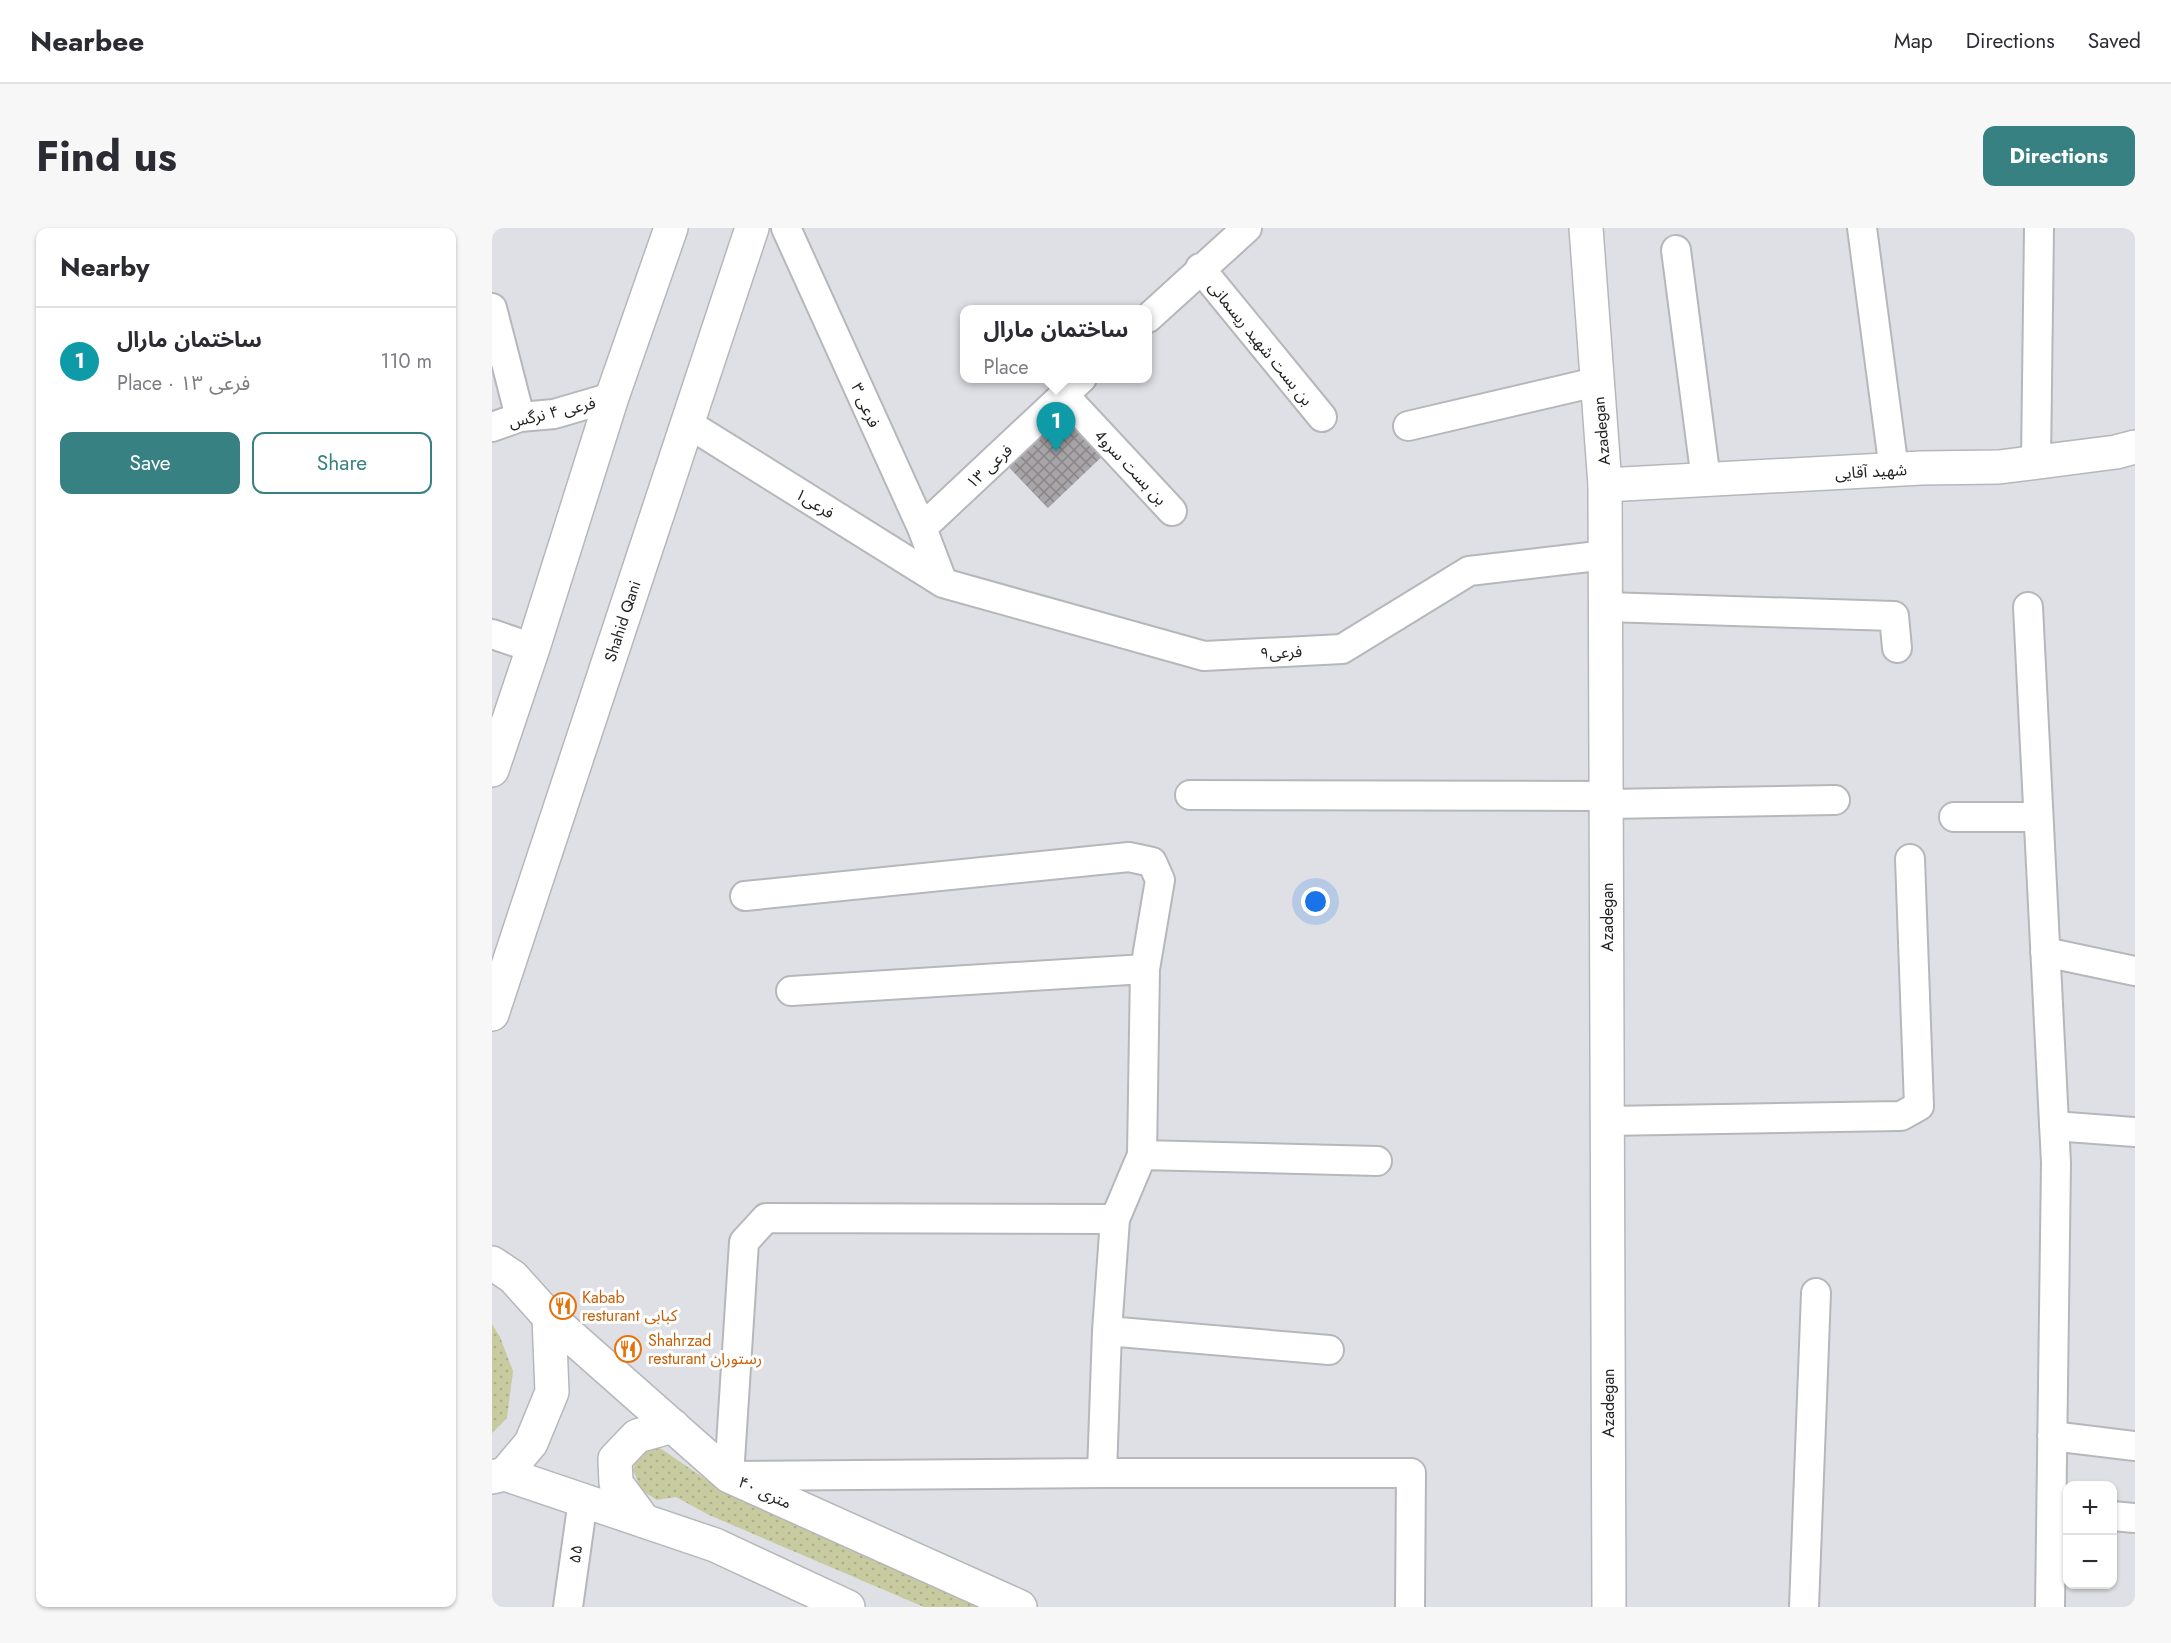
<!DOCTYPE html>
<html lang="en">
<head>
<meta charset="utf-8">
<style>
	:root { --surface:#fff; --page:#f7f7f7; --text:#2b2b33; --muted:#7c7c81; --line:#e1e1e2; --accent:#388182 }
	body { margin:0; font-family:Jost,"Noto Sans Arabic",sans-serif; background:var(--page); color:var(--text) }
	.controls { position:absolute; right:18px; bottom:18px; display:grid; overflow:hidden; border-radius:12px; box-shadow:0 2px 4px #0004 }
	.controls button { width:54px; height:54px; display:grid; place-items:center; padding:0; border:0; border-bottom:2px solid var(--line); background:var(--surface); color:var(--text); font:30px sans-serif }
	.you { position:absolute; left:824px; top:674px; width:21px; height:21px; margin:-15px; border:4px solid #fff; border-radius:50%; background:#1a73e8; box-shadow:0 0 0 9px #1a73e833 }
	.badge { display:grid; place-items:center; width:39px; height:39px; border-radius:50%; background:var(--accent); color:#fff; font-size:20px; font-weight:700 }
	.pin { position:absolute; translate:-50% -50px; filter:drop-shadow(0 2px 3px #0008) }
	.pin::after { content:''; position:absolute; top:32px; width:21px; height:18px; background:inherit; clip-path:polygon(0 0,100% 0,50% 100%) }
	.popup { position:absolute; left:468px; top:77px; width:192px; height:78px; box-sizing:border-box; display:grid; place-content:center; border-radius:12px; background:var(--surface); filter:drop-shadow(0 2px 4px #0005); font-size:20px; white-space:nowrap; color:var(--muted) }
	.popup b { font-size:22px; color:var(--text) }
	.popup::after { content:''; position:absolute; left:50%; top:100%; margin-left:-12px; border:12px solid transparent; border-top-color:var(--surface) }
	.list { margin:0; padding:0; list-style:none }
	h2 { display:flex; justify-content:space-between; align-items:center; height:78px; margin:0; padding:0 24px; font-size:26px }
	h2 small { font-size:20px; font-weight:400; color:var(--muted) }
	.list li { display:grid; grid-template-columns:39px 1fr auto; gap:18px; align-items:center; box-sizing:border-box; height:108px; padding:0 24px; border-top:2px solid var(--line) }
	.list b { display:block; font-size:22px; white-space:nowrap }
	.list p { margin:0; font-size:20px; white-space:nowrap; color:var(--muted) }
	.list em { font-size:20px; font-style:normal; color:var(--muted) }
	.actions { display:flex; gap:12px; padding:18px 24px }
	.actions a { flex:1; padding:14px 0; border:2px solid var(--accent); border-radius:12px; text-align:center; font-size:21px; color:var(--accent) }
	.actions .main { background:var(--accent); color:#fff }
	.map { position:relative; flex:none; width:1643px; height:1379px; overflow:hidden; border-radius:12px }
	header { display:flex; align-items:center; gap:36px; box-sizing:border-box; height:84px; padding:0 30px; background:var(--surface); border-bottom:2px solid var(--line) }
	header strong { font-size:28px }
	nav { display:flex; gap:33px; margin-inline-start:auto; font-size:21px }
	.intro { display:flex; align-items:center; justify-content:space-between; box-sizing:border-box; height:144px; padding:0 36px }
	h1 { margin:0; font-size:42px }
	.button { padding:15px 27px; border-radius:12px; background:var(--accent); color:#fff; font-size:21px; font-weight:700 }
	main { display:flex; gap:36px; padding:0 36px }
	aside { flex:1; background:var(--surface); border-radius:12px; box-shadow:0 2px 4px #0004 }
	.map>svg:first-child { display:block }
	.grass { fill:url(#grass-dots) }
	.building { fill:url(#building-cross-hatch) }
	.lines { fill:none; stroke-linecap:round; stroke-linejoin:round }
	.minor-casing { stroke:#b6b7bb; stroke-width:32 }
	.tertiary-casing { stroke:#b6b7bb; stroke-width:36 }
	.secondary-casing { stroke:#b6b7bb; stroke-width:36 }
	.primary-casing { stroke:#b6b7bb; stroke-width:36 }
	.minor { stroke:#fff; stroke-width:28 }
	.tertiary { stroke:#fff; stroke-width:33 }
	.secondary { stroke:#fff; stroke-width:33 }
	.primary { stroke:#fff; stroke-width:33 }
	.labels { text-anchor:middle; stroke-width:6; stroke-linejoin:round; paint-order:stroke }
	.street-label { font-size:16px; fill:#222223; stroke:#fff }
	.food-label { font-size:16px; fill:#c56008; stroke:#fff; text-anchor:start }
</style>
</head>
<body>
<header>
<strong>Nearbee</strong>
<nav><a>Map</a><a>Directions</a><a>Saved</a></nav>
</header>
<div class="intro"><h1>Find us</h1><a class="button">Directions</a></div>
<main>
<aside>
<h2>Nearby<small></small></h2>
<ul class="list">
<li><span class="badge" style="background:#0f9aa8">1</span><div><b>ساختمان مارال</b><p>Place · فرعی ۱۳</p></div><em>110 m</em></li>
</ul>
<div class="actions"><a class="main">Save</a><a>Share</a></div>
</aside>
<div class="map">
<svg width="1643" height="1379" viewBox="0 0 1643 1379">
	<defs>
		<pattern id="grass-dots" width="8" height="8" patternUnits="userSpaceOnUse" patternTransform="scale(1.5)"><rect width="8" height="8" fill="#c8cb9f"/><path d="M2 2h.1M6 6h.1" fill="none" stroke="#acae89" stroke-width="1.8" stroke-linecap="round"/></pattern>
		<pattern id="building-cross-hatch" width="8" height="8" patternUnits="userSpaceOnUse" patternTransform="scale(1.5)"><rect width="8" height="8" fill="#a8a4a7"/><path d="M0 0l8 8M0 8l8-8" fill="none" stroke="#888588"/></pattern>
	</defs>
	<rect width="100%" height="100%" fill="#dfe0e5"/>
	<path class="grass" d="M0,1096l8,13 13,34 -6,47 -15,15z
		M168,1220l51,35 268,124h-55l-215,-92 -33,-18 -19,3 -16,-10 -8,-21 7,-16z"/>
	<path class="building" d="M572,167l48,52 -64,61 -49,-51z"/>
	<g class="lines">
		<defs>
			<path id="minor" d="M294,0l136,300 21,55
				M1370,0l32,242
				M1184,22l30,230
				M708,40l122,149
				M0,80l28,109
				M656,90l99,-90
				M572,167l108,116
				M195,195l256,160 261,73 138,-7 127,-78 137,-16
				M916,198l188,-44
				M0,199l28,-10 34,-3 58,-17
				M1544,234l3,-234
				M430,300l160,-150
				M1114,379l288,9 3,32
				M1536,379l28,556 -6,444
				M0,406l41,14
				M698,567l416,1
				M1115,576l228,-4
				M1462,589h84
				M253,668l384,-39 23,5 8,18 -15,89 -3,186 -27,64 -8,112 -5,142
				M1553,724l90,19
				M299,763l354,-22
				M1115,893l294,-5 18,-10 -9,-247
				M1562,898l81,6
				M650,927l235,6
				M623,991l-349,-1 -22,24 -15,234 373,-3h309l-1,134
				M615,1103l222,19
				M1560,1208l83,10
				M1620,1288l23,2
				M76,1379l15,-107
				M1312,1379l12,-314"/>
			<path id="tertiary" d="M1113,257l316,-17 78,-1 117,-15 19,-5"/>
			<path id="secondary" d="M1094,0l19,257 4,1122
				M0,542l41,-122 79,-251 59,-169
				M0,786l260,-786"/>
			<path id="primary" d="M0,1035l21,14 36,40 3,75 -21,51 -26,31 -13,3
				M57,1089l180,159 291,131
				M13,1246l210,71 133,62
				M152,1293l-28,-38 -1,-24 22,-23 36,-10"/>
		</defs>
		<use href="#minor" class="minor-casing"/>
		<use href="#tertiary" class="tertiary-casing"/>
		<use href="#secondary" class="secondary-casing"/>
		<use href="#primary" class="primary-casing"/>
		<use href="#minor" class="minor"/>
		<use href="#tertiary" class="tertiary"/>
		<use href="#secondary" class="secondary"/>
		<use href="#primary" class="primary"/>
	</g>
	<defs>
		<symbol id="restaurant-ring" viewBox="-11 -11 22 22"><circle r="9.5" fill="#fff" stroke="#e8710a" stroke-width="1.5"/><path d="M-5-6h1v4h1v-4h1v4h1v-4h1v5L-1.5 .5V6h-2V.5L-5-1ZM5-6V6H3V1.5H1.5Q1.5-4 5-6Z" fill="#e8710a"/></symbol>
	</defs>
	<g fill-rule="evenodd">
		<use href="#restaurant-ring" x="56" y="1063" width="30" height="30"/>
		<use href="#restaurant-ring" x="121" y="1106" width="30" height="30"/>
	</g>
	<g class="labels">
		<g class="street-label">
			<text transform="translate(769 115) rotate(51)" y="6">بن بست شهید ریسمانی</text>
			<text transform="translate(374 177) rotate(66)" y="6">فرعی ۳</text>
			<text transform="translate(60 184) rotate(-13)" y="6">فرعی ۴ نرگس</text>
			<text transform="translate(1109 203) rotate(-95)" y="6">Azadegan</text>
			<text transform="translate(497 238) rotate(-43)" y="6">فرعی ۱۳</text>
			<text transform="translate(639 239) rotate(47)" y="6">بن بست سرو4</text>
			<text transform="translate(1379 243) rotate(-3)" y="6">شهید آقایی</text>
			<text transform="translate(323 275) rotate(32)" y="6">فرعی۱</text>
			<text transform="translate(130 393) rotate(-72)" y="6">Shahid Qani</text>
			<text transform="translate(789 424) rotate(-3)" y="6">فرعی۹</text>
			<text transform="translate(1115 689) rotate(-90)" y="6">Azadegan</text>
			<text transform="translate(1116 1175) rotate(-90)" y="6">Azadegan</text>
			<text transform="translate(273 1264) rotate(24)" y="6">۴۰ متری</text>
			<text transform="translate(83 1326) rotate(-82)" y="6">۵۵</text>
		</g>
		<g class="food-label">
			<text x="90" y="1075">Kabab<tspan x="90" dy="18">resturant کبابی</tspan></text>
			<text x="156" y="1118">Shahrzad<tspan x="156" dy="18">resturant رستوران</tspan></text>
		</g>
	</g>
</svg>
<div class="controls">
<button>+</button>
<button>−</button>
</div>
<div class="you"></div>
<div class="pin badge" style="left:564px;top:224px;background:#0f9aa8">1</div>
<div class="popup"><b>ساختمان مارال</b>Place</div>
</div>
</main>
</body>
</html>
